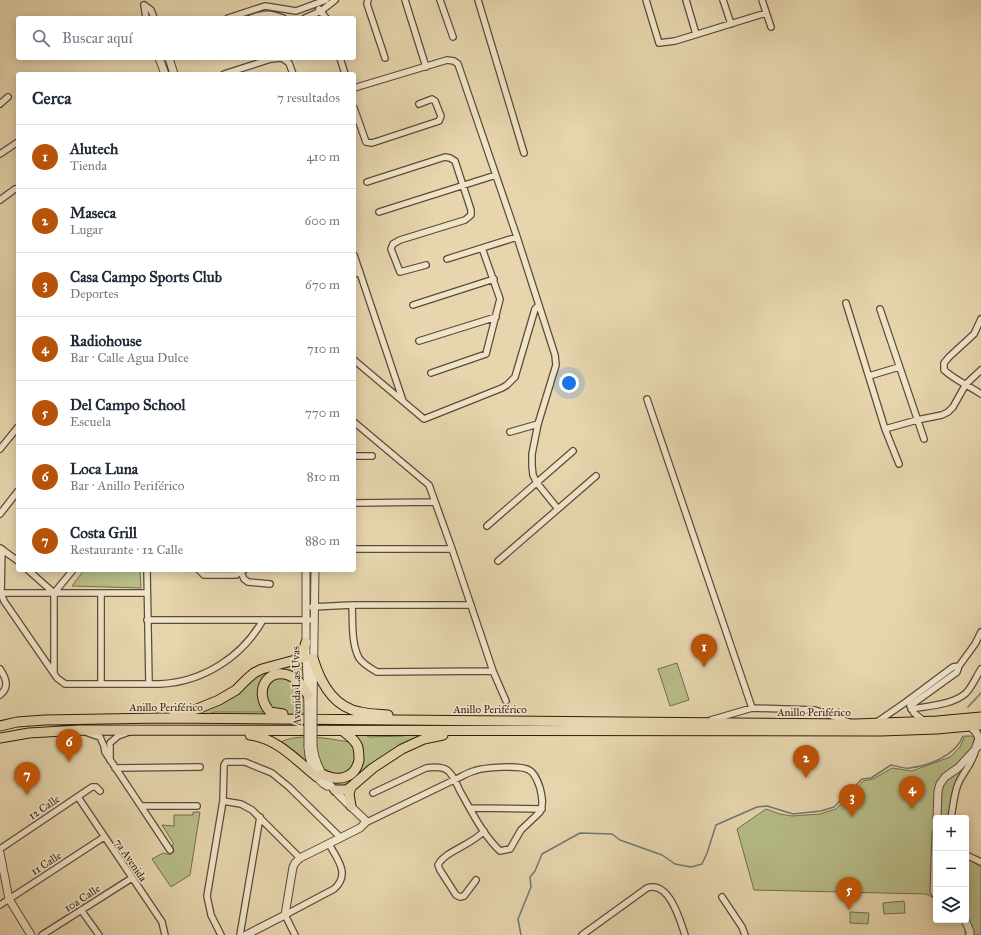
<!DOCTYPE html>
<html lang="es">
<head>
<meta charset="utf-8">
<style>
	:root { --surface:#fff; --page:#f6f6f7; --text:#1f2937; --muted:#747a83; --line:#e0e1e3; --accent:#b45309 }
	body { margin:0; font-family:"IM FELL Great Primer",serif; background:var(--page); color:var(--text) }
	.controls { position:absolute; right:12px; bottom:12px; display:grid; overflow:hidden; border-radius:4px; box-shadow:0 2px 10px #0003 }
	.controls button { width:36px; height:36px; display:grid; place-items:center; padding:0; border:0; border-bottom:1px solid var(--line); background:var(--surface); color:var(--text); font:20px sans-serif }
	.you { position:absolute; left:569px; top:383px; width:14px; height:14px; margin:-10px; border:3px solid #fff; border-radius:50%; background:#1a73e8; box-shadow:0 0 0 6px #1a73e833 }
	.badge { display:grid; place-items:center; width:26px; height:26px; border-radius:50%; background:var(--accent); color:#fff; font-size:13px; font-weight:700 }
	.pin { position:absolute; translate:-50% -33px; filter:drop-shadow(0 1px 2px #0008) }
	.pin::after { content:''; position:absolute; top:21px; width:14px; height:12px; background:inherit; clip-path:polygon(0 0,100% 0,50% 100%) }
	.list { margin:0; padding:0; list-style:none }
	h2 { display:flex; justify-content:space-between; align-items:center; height:52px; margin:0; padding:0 16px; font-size:17px }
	h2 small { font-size:13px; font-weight:400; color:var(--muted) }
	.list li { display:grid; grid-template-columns:26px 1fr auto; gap:12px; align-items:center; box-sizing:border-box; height:64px; padding:0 16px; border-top:1px solid var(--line) }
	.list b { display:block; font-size:15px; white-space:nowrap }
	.list p { margin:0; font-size:13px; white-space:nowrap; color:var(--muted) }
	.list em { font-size:13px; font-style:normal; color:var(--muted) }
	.icon { flex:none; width:22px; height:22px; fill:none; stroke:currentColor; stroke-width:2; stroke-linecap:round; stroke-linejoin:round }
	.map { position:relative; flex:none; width:981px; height:935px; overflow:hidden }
	.search { position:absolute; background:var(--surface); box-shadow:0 2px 10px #0003; left:16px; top:16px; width:340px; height:44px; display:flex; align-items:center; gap:10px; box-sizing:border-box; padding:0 14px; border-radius:4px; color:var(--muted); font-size:15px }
	.panel { position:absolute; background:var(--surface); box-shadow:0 2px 10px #0003; left:16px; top:72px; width:340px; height:500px; border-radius:4px }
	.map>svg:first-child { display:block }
	.green { fill:#b7bd88; stroke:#746c4c }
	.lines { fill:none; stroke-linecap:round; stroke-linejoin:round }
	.stream { stroke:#6f7872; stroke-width:1.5 }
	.minor-casing { stroke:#5e4a36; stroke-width:8 }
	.tertiary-casing { stroke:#5e4a36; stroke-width:9 }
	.trunk-casing { stroke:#311b0f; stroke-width:11 }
	.minor { stroke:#efe4ca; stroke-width:5.5 }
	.tertiary { stroke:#efe4ca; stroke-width:7 }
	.trunk { stroke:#e6d5ad; stroke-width:9 }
	.tertiary-bridge-casing { stroke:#5e4a36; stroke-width:9; stroke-linecap:butt }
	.tertiary-bridge { stroke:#efe4ca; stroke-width:7 }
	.labels { text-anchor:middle; stroke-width:3.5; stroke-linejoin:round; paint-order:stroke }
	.street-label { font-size:11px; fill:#311b0f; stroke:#efe4ca }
</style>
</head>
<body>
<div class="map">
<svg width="981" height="935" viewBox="0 0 981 935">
	<rect width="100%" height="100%" fill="#e6d5ad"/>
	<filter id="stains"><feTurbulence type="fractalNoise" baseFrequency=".005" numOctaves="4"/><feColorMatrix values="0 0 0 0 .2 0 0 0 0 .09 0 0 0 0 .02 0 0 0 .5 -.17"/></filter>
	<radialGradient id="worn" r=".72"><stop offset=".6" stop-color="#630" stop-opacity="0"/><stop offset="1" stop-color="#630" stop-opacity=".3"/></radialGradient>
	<path class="green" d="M84,570h56l1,18 -69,-2z
		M306,657l2,56 -21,1 -17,-2h-56l-14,7 -13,-7 10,-3 50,-30z
		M677,663l12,37 -19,6 -12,-37z
		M354,731l16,6 33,-1 10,-5h11v8l-84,52 -63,-46c16,-14 53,-6 72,-3l4,-3z
		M965,736h9c2,22 -13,30 -19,48 -4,11 -5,23 -7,34h-12v81l-10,-5 -172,-4 -17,-61 29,-20 14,5 12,2 28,-2 16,-5 27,-28 10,-2 19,-11 20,3 38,-14 10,-10z
		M193,812h7l-10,63 -19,12 -19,-28 11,-6c5,1 8,3 11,-2l-2,-6 2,-1 -12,-19 12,1v-11h19z
		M966,858l15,9v68h-16v-8l-4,-7h5z
		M904,901l1,12 -21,1 -1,-11z
		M850,912l19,1 -1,11 -18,-1z"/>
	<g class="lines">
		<path class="stream" d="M968,707l13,-14
			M521,935l-3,-16 13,-32 -1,-10 5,-6 7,-17 38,-21 32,1 8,6 42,15 13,9 16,3 11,-3 5,-11 9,-28 41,-18 10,-1 26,8 28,-3 13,-4 28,-28 9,-1 20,-13c6,1 13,4 19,3 19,-2 46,-13 53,-32"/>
		<defs>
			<path id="minor" d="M368,0l-1,4 18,54
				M405,0l21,67
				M440,0l13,37
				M478,0l46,153
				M646,0l13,43 16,-2 91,-28
				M686,0l10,34
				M723,0l8,24
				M762,0l9,27
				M144,5l7,5 3,8
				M144,5l2,13
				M319,9l7,9
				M228,18l37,-12 31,5 30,-11
				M251,18c14,-5 18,-5 32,0
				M305,18l16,-7 14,-11
				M282,58l7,5 4,11
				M340,58l5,16
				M224,74l47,-15 10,-1
				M354,88l93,-28 7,1 4,3 59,173 38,118 1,10 -18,59 -6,30v12l1,9 4,8 21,26
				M0,104l8,-7
				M354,108l12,34 6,1 67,-22 2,-5 -6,-15 -3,-2 -13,5
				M0,154l18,-12
				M367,182l78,-25 5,1 5,3 16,49v5l-6,5 -65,20 -7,4 -2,5 9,23 26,-7
				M0,200l15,-11
				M379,212l117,-37
				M354,255l49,146
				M447,259l70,-22
				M354,274l6,-2
				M846,303l39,126 14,35
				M413,305l81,-26
				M880,309l44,130
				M981,319l-7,15 -25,23 -5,6v7c11,10 25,16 37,24
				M419,341l77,-24
				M354,360l70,59 78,-31 5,-3 8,-8 20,-68 3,-3
				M431,373l55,-19 14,-55 -18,-51
				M869,376l30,-9
				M647,399l105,309
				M354,422l75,63 23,64 41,122 13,30
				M885,429l32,-9 25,-5 6,-3 5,-5 13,-23 15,-14
				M510,432l28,-8
				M0,449l18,-22
				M354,456h18
				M354,503l81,-1
				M0,514l18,-23
				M487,526l86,-75
				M0,548l18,13
				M2,549l-1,44 3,8 53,77 8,6h95c43,-2 82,-27 103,-64
				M354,549h98
				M498,561l98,-85
				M28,570l26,23
				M147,570l2,114
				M199,570l5,5h32l8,-5
				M241,572l3,7 4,3 22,2
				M1,593h146
				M352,605c1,17 -1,38 7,53 4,6 11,10 18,14l116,-1
				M312,607l40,-2h119
				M147,620h162
				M0,669c6,9 10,18 0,26
				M54,673v-80l19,-23
				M101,684v-91
				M910,706l47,-34 2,-6 16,-22 6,-12
				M911,707l3,6 10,8
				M911,709c17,-3 42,-4 55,-16 6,-6 10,-16 15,-24
				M711,720l41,-12 63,2 34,12
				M877,722l29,-20 47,-35 6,-1
				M88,733l12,4 4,9 1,6 65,98
				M110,760v-17l8,-7 11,-4
				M115,768l85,-1
				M78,797l84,125 3,13
				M223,801l18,3 11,6 48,48
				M142,806h55
				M470,808l72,1
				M951,818c2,-11 3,-24 7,-34 6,-14 15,-20 18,-36
				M365,823l89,-43c7,-3 13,-7 20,-9 10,-4 47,-6 55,-1 6,3 9,12 11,18 2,8 4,17 0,24l-19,18 -11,19 -10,2c-17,-16 -28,-39 -40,-60 -3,-6 -7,-17 -13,-21 -6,-4 -15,-3 -21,-2l-53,25
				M0,849l92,-62h4l4,4
				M966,855l15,7
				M476,880l-12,16 -4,1 -4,-2 -16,-25 -2,-5c7,-14 34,-20 46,-34
				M722,897l20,30 3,8
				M0,905l104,-68
				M81,910l18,25
				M42,935l90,-57
				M221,935l-10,-20 -4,-19 16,-95 1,-36 2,-3h19l27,11 17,14 52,51
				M240,935l20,-118
				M295,935l-10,-20 49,-26c17,-15 3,-30 -5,-45
				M582,935l65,-47c22,-8 33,32 38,47"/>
			<path id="tertiary" d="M159,58l6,16
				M169,58l5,16
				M306,570v82l2,53
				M313,706l2,-136
				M971,727l5,5 3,6 -3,9
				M308,747c1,15 6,32 19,39
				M937,818l1,-27 2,-7 5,-7 13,-9 23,-25
				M936,834l-2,57 2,4
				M0,853l9,46 22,36
				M965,920l5,11v4
				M246,935l39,-20 8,-48 2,-4 5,-5 60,-30 5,-5v-3l-3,-3c-21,-20 -45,-38 -49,-70"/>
			<path id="trunk" d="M313,658c7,24 20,49 47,54 9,2 19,2 28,3
				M296,659l7,-7 3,-10
				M283,714l-13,-2c-20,-23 2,-51 27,-32 5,4 7,10 11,15
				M174,715l23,-6 22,-9 17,-10 11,-11 7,-6 8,-4 44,-12
				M0,726l17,-4 28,-2 117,-2 693,6 82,-3 44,-4
				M250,735c27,3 47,26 67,42
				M0,738l29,-5 51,-3 801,1 56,-2 44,-4
				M322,774c16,8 33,5 37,-14 0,-5 0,-11 -2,-15 -3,-6 -9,-10 -14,-14
				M335,790h11l5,-3 22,-19 29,-19 22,-10 19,-4
				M351,806l-2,-12 2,-7"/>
		</defs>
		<use href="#minor" class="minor-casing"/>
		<use href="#tertiary" class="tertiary-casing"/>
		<use href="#trunk" class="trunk-casing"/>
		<use href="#minor" class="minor"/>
		<use href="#tertiary" class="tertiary"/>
		<use href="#trunk" class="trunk"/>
		<defs>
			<path id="tertiary-bridge" d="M313,706v41
				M308,747v-42"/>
		</defs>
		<use href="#tertiary-bridge" class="tertiary-bridge-casing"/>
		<use href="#tertiary-bridge" class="tertiary-bridge"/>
	</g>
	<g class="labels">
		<g class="street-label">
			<text transform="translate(296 686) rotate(-91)" y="4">Avenida Las Uvas</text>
			<text x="166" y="711">Anillo Periférico</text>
			<text x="490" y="713">Anillo Periférico</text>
			<text x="814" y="716">Anillo Periférico</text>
			<text transform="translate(44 807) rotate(-34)" y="4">12 Calle</text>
			<text transform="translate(131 860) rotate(56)" y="4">7a Avenida</text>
			<text transform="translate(46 863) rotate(-33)" y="4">11 Calle</text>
			<text transform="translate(82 898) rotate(-33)" y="4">10a Calle</text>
		</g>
	</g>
	<rect width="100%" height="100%" filter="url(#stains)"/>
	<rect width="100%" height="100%" fill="url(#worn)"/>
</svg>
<div class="controls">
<button>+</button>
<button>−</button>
<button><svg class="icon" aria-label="layers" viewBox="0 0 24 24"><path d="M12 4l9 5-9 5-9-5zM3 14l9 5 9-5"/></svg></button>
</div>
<div class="you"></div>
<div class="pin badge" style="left:704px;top:667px">1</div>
<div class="pin badge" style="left:806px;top:778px">2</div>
<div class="pin badge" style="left:852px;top:817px">3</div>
<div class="pin badge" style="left:912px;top:809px">4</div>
<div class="pin badge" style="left:849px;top:910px">5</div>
<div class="pin badge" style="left:69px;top:762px">6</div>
<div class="pin badge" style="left:27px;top:795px">7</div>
<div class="search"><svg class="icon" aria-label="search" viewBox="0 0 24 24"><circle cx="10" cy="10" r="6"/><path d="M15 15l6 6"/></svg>Buscar aquí</div>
<section class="panel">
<h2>Cerca<small>7 resultados</small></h2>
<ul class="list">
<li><span class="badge">1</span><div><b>Alutech</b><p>Tienda</p></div><em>410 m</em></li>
<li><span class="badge">2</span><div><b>Maseca</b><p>Lugar</p></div><em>600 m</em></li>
<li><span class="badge">3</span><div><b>Casa Campo Sports Club</b><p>Deportes</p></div><em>670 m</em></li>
<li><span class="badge">4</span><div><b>Radiohouse</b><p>Bar · Calle Agua Dulce</p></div><em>710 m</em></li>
<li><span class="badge">5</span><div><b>Del Campo School</b><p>Escuela</p></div><em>770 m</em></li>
<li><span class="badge">6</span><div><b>Loca Luna</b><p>Bar · Anillo Periférico</p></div><em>810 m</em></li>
<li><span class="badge">7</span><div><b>Costa Grill</b><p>Restaurante · 12 Calle</p></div><em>880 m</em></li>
</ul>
</section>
</div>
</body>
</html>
